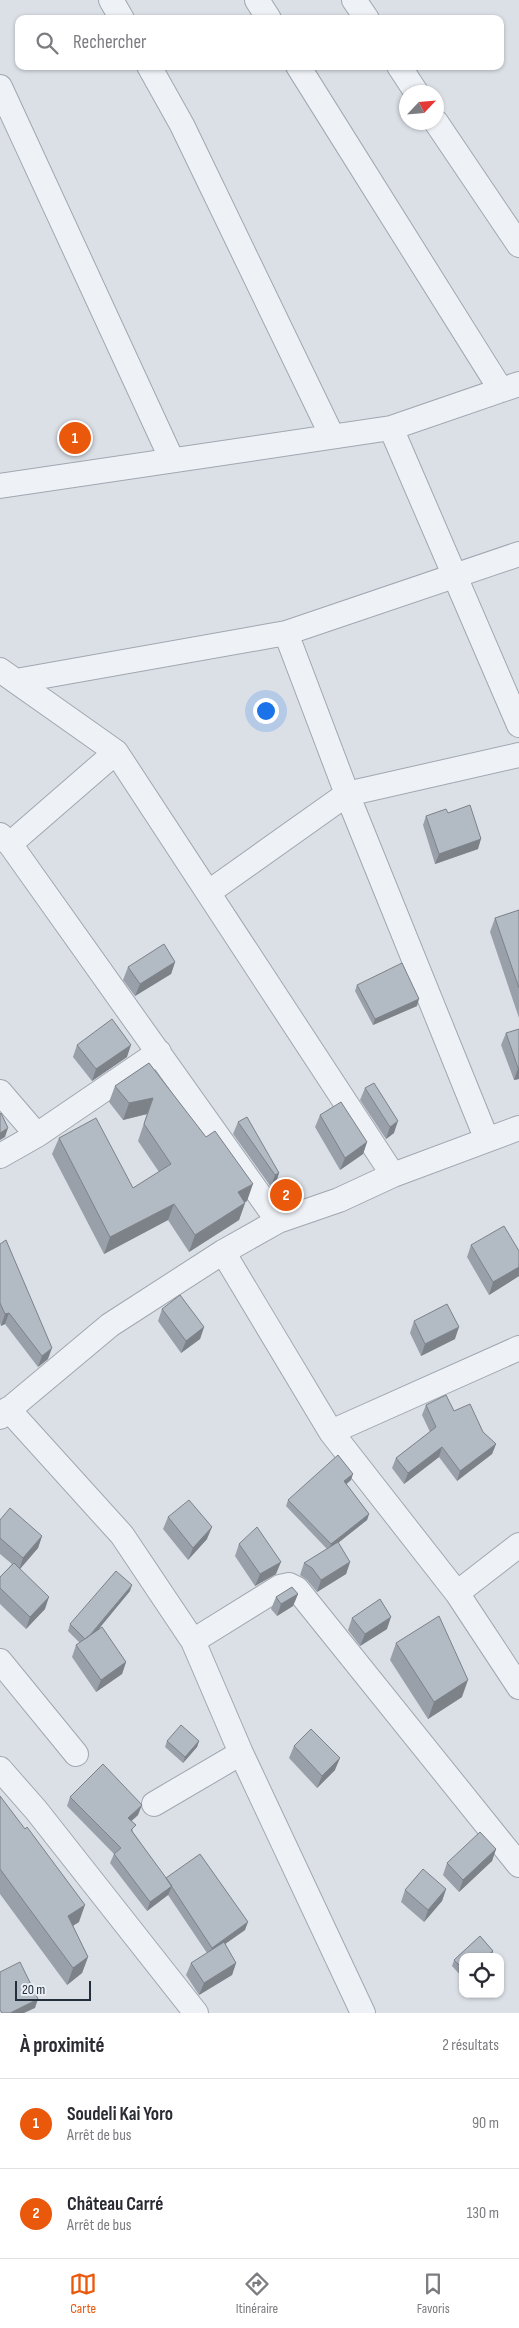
<!DOCTYPE html>
<html lang="fr">
<head>
<meta charset="utf-8">
<style>
	:root { --surface:#fff; --page:#f2f2f3; --text:#2b2b33; --muted:#7c7c81; --line:#e1e1e2; --accent:#ea580c }
	body { margin:0; font-family:"Sofia Sans Condensed",sans-serif; background:var(--page); color:var(--text) }
	.controls { position:absolute; right:15px; bottom:15px; display:grid; overflow:hidden; border-radius:10px; box-shadow:0 1px 4px #0004 }
	.controls button { width:45px; height:45px; display:grid; place-items:center; padding:0; border:0; border-bottom:1px solid var(--line); background:var(--surface); color:var(--text); font:25px sans-serif }
	.compass { position:absolute; left:399px; top:85px; width:45px; height:45px; border-radius:50%; background:var(--surface); box-shadow:0 1px 4px #0004; rotate:64deg }
	.scale { position:absolute; left:15px; bottom:12px; width:76px; box-sizing:border-box; padding-left:5px; border:2px solid #242f3e; border-top:0; font-size:14px; line-height:18px; white-space:nowrap; color:#242f3e; -webkit-text-stroke:4px #eaeff4; paint-order:stroke }
	.you { position:absolute; left:265px; top:710px; width:18px; height:18px; margin:-12px; border:4px solid #fff; border-radius:50%; background:#1a73e8; box-shadow:0 0 0 8px #1a73e833 }
	.badge { display:grid; place-items:center; width:32px; height:32px; border-radius:50%; background:var(--accent); color:#fff; font-size:16px; font-weight:700 }
	.pin { position:absolute; translate:-50% -50%; border:2px solid #fff; box-shadow:0 1px 5px #0006 }
	.list { margin:0; padding:0; list-style:none }
	h2 { display:flex; justify-content:space-between; align-items:center; height:65px; margin:0; padding:0 20px; font-size:21px }
	h2 small { font-size:16px; font-weight:400; color:var(--muted) }
	.list li { display:grid; grid-template-columns:32px 1fr auto; gap:15px; align-items:center; box-sizing:border-box; height:90px; padding:0 20px; border-top:1px solid var(--line) }
	.list b { display:block; font-size:19px; white-space:nowrap }
	.list p { margin:0; font-size:16px; white-space:nowrap; color:var(--muted) }
	.list em { font-size:16px; font-style:normal; color:var(--muted) }
	.icon { flex:none; width:28px; height:28px; fill:none; stroke:currentColor; stroke-width:2; stroke-linecap:round; stroke-linejoin:round }
	.map { position:relative; flex:none; width:519px; height:2013px; overflow:hidden }
	.search { position:absolute; background:var(--surface); box-shadow:0 1px 4px #0004; left:15px; right:15px; top:15px; height:55px; display:flex; align-items:center; gap:12px; box-sizing:border-box; padding:0 18px; border-radius:10px; color:var(--muted); font-size:19px }
	.sheet { height:245px; background:var(--surface) }
	nav { display:flex; justify-content:space-around; align-items:center; box-sizing:border-box; height:70px; border-top:1px solid var(--line); background:var(--surface); font-size:14px; color:var(--muted) }
	nav a { display:grid; justify-items:center; gap:2px }
	nav .on { color:var(--accent) }
	.map>svg:first-child { display:block }
	.lines { fill:none; stroke-linecap:round; stroke-linejoin:round }
	.street-casing { stroke:#a0a7b1; stroke-width:26 }
	.street { stroke:#eef1f5; stroke-width:24 }
	.wall { fill:#99a0a9 }
	.shaded-wall { fill:#7d8289 }
	.building { fill:#b2bac4; stroke:#7d8289 }
</style>
</head>
<body>
<div class="map">
<svg width="519" height="2013" viewBox="0 0 519 2013">
	<rect width="100%" height="100%" fill="#dbe0e7"/>
	<g class="lines">
		<defs>
			<path id="street" d="M111,0l11,19
				M257,0l12,19
				M354,0l13,19
				M149,66l33,59 150,311
				M298,66l203,324
				M399,66l17,26
				M0,87l172,373
				M436,122l83,123
				M391,428l128,297
				M0,486l391,-58 128,-44
				M286,633l61,161 140,346
				M0,670l116,82 277,423
				M16,681l270,-48 233,-79
				M0,835l10,9 268,377
				M10,844l106,-92
				M209,892l138,-98 172,-39
				M0,1092l37,43
				M0,1156l37,-21 122,-83
				M223,1252l108,180 126,161 62,94
				M8,1409l114,126 71,106 48,112 122,260
				M0,1417l110,-92 113,-73 55,-31 61,-21 54,-25 126,-47
				M331,1432l188,-84
				M457,1593l62,-48
				M193,1641l87,-54 9,-2 8,4 222,276
				M0,1661l76,93
				M0,1769l36,41 160,203
				M154,1804l87,-51"/>
		</defs>
		<use href="#street" class="street-casing"/>
		<use href="#street" class="street"/>
	</g>
	<path class="wall" d="M448,813l30,36 -43,15 -12,-39 3,-9z
		M519,910v108l-29,-86 5,-14z
		M175,962l-4,12 -36,22 -12,-16 5,-13z
		M357,985l60,21 -44,19 -18,-34z
		M519,1029v50l-5,1 -13,-35 5,-12z
		M77,1045l50,12 -35,24 -19,-24z
		M149,1063l98,138 -2,1v1l-6,17 -50,32 -21,-32 -64,34 -52,-100 7,-16 74,50 26,-16 -21,-31 9,-27 -24,6 -14,-18 6,-16z
		M365,1088l29,45 -8,6 -26,-39z
		M320,1115l47,27 -4,12 -23,16 -25,-43z
		M238,1122l41,51 -4,12 -4,2 -38,-53z
		M0,1244l48,115 -10,8 -33,-43 -4,2 -1,-3z
		M471,1245l48,6v25l-30,19 -22,-38z
		M162,1309l42,18 -4,12 -19,14 -23,-32z
		M414,1321l41,18 -34,17 -11,-23z
		M426,1405l28,6 29,21 13,12 -4,10 -35,27 -18,-24 -35,27 -12,-16 4,-10 34,-26 -8,-17z
		M351,1480l-5,4 23,30 -2,6 -29,23 12,19 -4,12 -29,18 -10,-12 -7,-5 4,-12 23,-14 -41,-43 2,-6z
		M168,1517l39,22 -19,21 -25,-31z
		M0,1520l42,16 -4,12 -18,21 25,40 -19,20 -26,-25v-27l12,-13 -12,-10z
		M239,1544l37,30 -21,12 -20,-30z
		M130,1591l-33,39 29,32 -4,12 -26,18 -24,-35 4,-12 4,-2 -12,-12 2,-7z
		M298,1594l-5,12 -16,10 -6,-7 5,-12z
		M352,1618l35,11 -27,17 -12,-16z
		M396,1643l66,54 -34,22 -38,-59z
		M167,1741h32l-2,6 -14,16 -18,-16z
		M294,1746l41,24 -18,18 -28,-30z
		M0,1796l79,126 -6,4 15,31 -6,16 -15,12 -67,-91z
		M70,1797l68,18 -7,6 2,11 33,47 79,51 -20,14 11,19 -4,12 -33,20 -13,-20 5,-12 16,-10 -39,-58 -21,16 -37,-48 4,-9 -47,-48z
		M496,1849l-4,12 -33,31 -16,-17 4,-12z
		M446,1889l-4,12 -18,21 -23,-20 4,-12z
		M480,1936l13,15 -2,6h-28v21l-11,-12 2,-6z"/>
	<path class="shaded-wall" d="M481,839l-3,10 -43,15 4,-10z
		M175,962l-4,12 -36,22 5,-12z
		M419,999l-2,7 -44,19 2,-6z
		M131,1045l-4,12 -35,24 4,-12z
		M518,1068h1v11l-5,1z
		M153,1098l-6,16 -24,6 6,-17z
		M398,1121l-4,12 -8,6 4,-12z
		M8,1128l-3,9 -5,3v-7z
		M367,1142l-4,12 -23,16 5,-12z
		M279,1173l-4,12 -4,2 4,-12z
		M253,1184l-6,17 -15,8 6,-17z
		M245,1203l-6,17 -50,32 6,-17z
		M174,1204l-6,16 -64,34 6,-17z
		M519,1267v9l-30,19 4,-13z
		M9,1313l-4,11 -4,2 4,-12z
		M204,1327l-4,12 -19,14 5,-12z
		M459,1327l-4,12 -34,17 4,-12z
		M52,1348l-4,11 -10,8 4,-11z
		M496,1444l-4,10 -35,27 3,-10z
		M442,1447l-3,10 -35,27 4,-11z
		M353,1474l-2,6 -9,8 2,-7z
		M369,1514l-2,6 -38,30 2,-6z
		M212,1527l-5,12 -19,21 5,-12z
		M42,1536l-4,12 -19,22 4,-12z
		M281,1562l-5,12 -21,12 5,-12z
		M350,1562l-4,12 -29,18 4,-12z
		M132,1585l-2,6 -46,56 2,-6z
		M298,1594l-5,12 -16,10 4,-12z
		M49,1597l-4,12 -19,20 4,-12z
		M391,1617l-4,12 -27,17 5,-12z
		M126,1662l-4,12 -26,18 5,-12z
		M468,1680l-6,17 -34,22 6,-17z
		M199,1741l-2,6 -14,16 2,-6z
		M340,1758l-5,12 -18,18 5,-12z
		M142,1805l-4,10 -13,12 3,-9z
		M496,1849l-4,12 -33,31 4,-12z
		M172,1886l-4,9 -21,16 3,-9z
		M446,1889l-4,12 -18,21 4,-12z
		M85,1905l-6,17 -17,10 6,-16z
		M248,1922l-3,8 -37,26 4,-8z
		M493,1951l-2,6h-5z
		M88,1957l-6,16 -15,12 6,-17z
		M236,1963l-4,12 -33,20 5,-12z
		M38,1999l-3,9 -11,5h-14z"/>
	<path class="building" d="M470,805l11,34 -42,15 -13,-38 20,-7 2,4z
		M519,910v78l-24,-70z
		M164,944l11,18 -35,22 -12,-17z
		M402,963l17,36 -44,20 -18,-34z
		M112,1019l19,26 -35,24 -19,-24z
		M519,1029v39h-1l-12,-35z
		M149,1063l57,74 9,-6 38,53 -15,8 7,11 -50,32 -21,-31 -64,33 -51,-99 37,-20 37,70 38,-24 -27,-40 9,-26 -24,5 -14,-17z
		M374,1083l24,38 -8,6 -25,-39z
		M341,1102l26,40 -22,16 -25,-43z
		M1,1113l7,15 -8,5v-19z
		M247,1117l32,56 -4,2 -37,-53z
		M504,1226l15,25v16l-26,15 -22,-37z
		M6,1240l46,108 -10,8 -33,-43 -4,1 -5,-11v-59z
		M180,1295l24,32 -18,14 -24,-32z
		M447,1304l12,23 -34,17 -11,-23z
		M446,1395l8,16 16,-7 13,28 13,12 -36,27 -18,-24 -34,26 -12,-15 40,-31 -10,-22z
		M338,1455l15,19 -9,7 25,33 -38,30 -43,-44z
		M189,1500l23,27 -19,21 -25,-31z
		M10,1508l32,28 -19,22 -23,-20v-18z
		M257,1527l24,35 -21,12 -21,-30z
		M338,1542l12,20 -29,18 -9,-12 -8,-5z
		M14,1563l35,34 -19,20 -30,-29v-11z
		M116,1571l16,14 -42,50 -5,4 -15,-15z
		M292,1587l6,7 -17,10 -5,-7z
		M380,1599l11,18 -26,17 -13,-16z
		M439,1616l29,64 -34,22 -38,-59z
		M102,1627l24,35 -25,18 -25,-35z
		M181,1725l18,16 -14,16 -18,-16z
		M311,1729l29,29 -18,18 -28,-30z
		M103,1764l39,41 -14,13 8,7 -5,5 41,56 -22,16 -36,-48 7,-6 -51,-51z
		M0,1796l25,33 2,-2 58,78 -17,11 20,41 -15,11 -73,-99z
		M480,1832l16,17 -33,31 -16,-17z
		M200,1854l48,68 -36,26 -46,-70z
		M423,1869l23,20 -18,21 -23,-20z
		M480,1936l13,15 -7,6h-23v12l-9,-9z
		M224,1942l12,21 -32,20 -13,-20z
		M20,1962l18,37 -28,14h-8l-2,-3v-38z"/>
</svg>
<div class="controls">
<button><svg class="icon" aria-label="locate" viewBox="0 0 24 24"><circle cx="12" cy="12" r="6"/><path d="M12 2v4M12 18v4M2 12h4M18 12h4"/></svg></button>
</div>
<svg class="compass" viewBox="-18 -18 36 36"><path d="M0-13l5 13h-10z" fill="#e53935"/><path d="M0 13l5-13h-10z" fill="#7c7c81"/></svg>
<div class="scale">20 m</div>
<div class="you"></div>
<div class="pin badge" style="left:75px;top:438px">1</div>
<div class="pin badge" style="left:286px;top:1195px">2</div>
<div class="search"><svg class="icon" aria-label="search" viewBox="0 0 24 24"><circle cx="10" cy="10" r="6"/><path d="M15 15l6 6"/></svg>Rechercher</div>
</div>
<section class="sheet">
<h2>À proximité<small>2 résultats</small></h2>
<ul class="list">
<li><span class="badge">1</span><div><b>Soudeli Kai Yoro</b><p>Arrêt de bus</p></div><em>90 m</em></li>
<li><span class="badge">2</span><div><b>Château Carré</b><p>Arrêt de bus</p></div><em>130 m</em></li>
</ul>
</section>
<nav>
<a class="on"><svg class="icon" aria-label="map" viewBox="0 0 24 24"><path d="M3 6l6-2 6 2 6-2v14l-6 2-6-2-6 2zM9 4v14M15 6v14"/></svg>Carte</a>
<a><svg class="icon" aria-label="directions" viewBox="0 0 24 24"><path d="M12 3l9 9-9 9-9-9zM9 14v-3h6M13 9l2 2-2 2"/></svg>Itinéraire</a>
<a><svg class="icon" aria-label="saved" viewBox="0 0 24 24"><path d="M7 4h10v16l-5-4-5 4z"/></svg>Favoris</a>
</nav>
</body>
</html>
